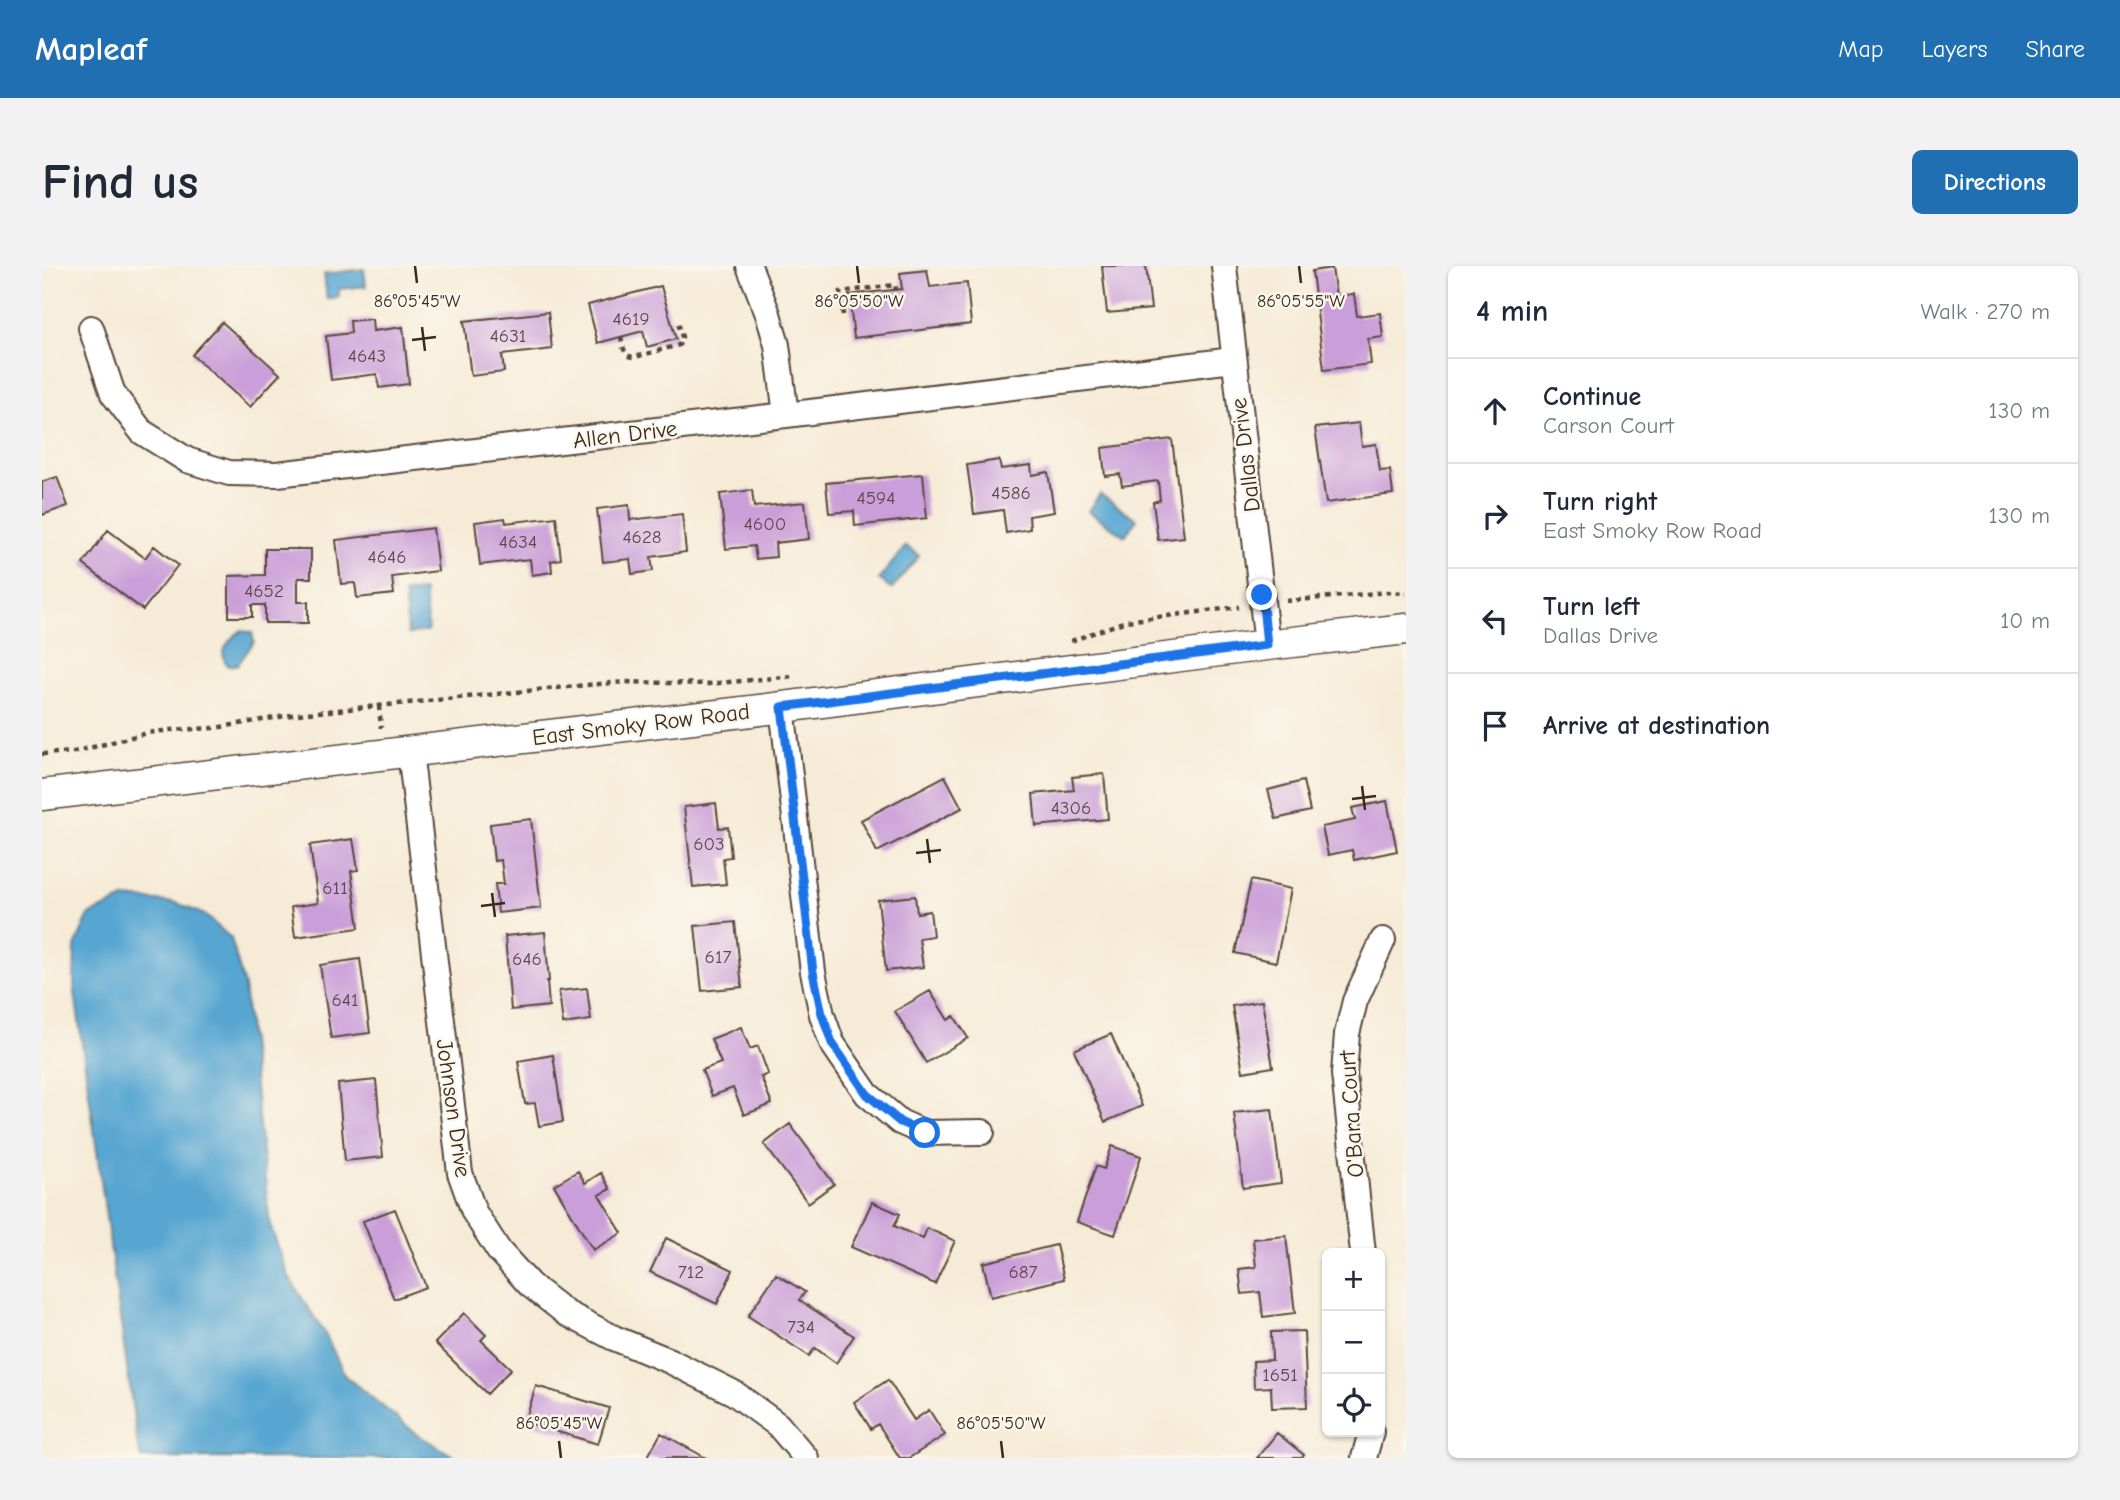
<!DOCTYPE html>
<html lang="en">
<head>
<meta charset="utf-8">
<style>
	:root { --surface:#fff; --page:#f2f2f3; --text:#1f2937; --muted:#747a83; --line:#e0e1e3; --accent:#1f6fb2 }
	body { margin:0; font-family:"Comic Neue",sans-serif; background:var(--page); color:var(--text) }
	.controls { position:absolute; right:21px; bottom:21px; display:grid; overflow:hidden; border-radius:10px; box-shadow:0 2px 5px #0004 }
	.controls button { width:63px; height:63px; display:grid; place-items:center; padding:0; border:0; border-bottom:2px solid var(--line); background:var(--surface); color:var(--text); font:35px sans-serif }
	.stop { position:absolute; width:21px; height:21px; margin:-16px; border:5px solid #1a73e8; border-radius:50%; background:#fff }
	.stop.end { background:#1a73e8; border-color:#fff; box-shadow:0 2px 7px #0008 }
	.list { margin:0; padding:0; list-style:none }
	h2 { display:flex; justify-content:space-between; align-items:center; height:91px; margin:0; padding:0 28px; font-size:30px }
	h2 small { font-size:23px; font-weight:400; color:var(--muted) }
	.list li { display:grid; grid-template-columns:46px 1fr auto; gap:21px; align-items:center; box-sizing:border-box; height:105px; padding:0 28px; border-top:2px solid var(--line) }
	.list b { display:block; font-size:26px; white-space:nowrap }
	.list p { margin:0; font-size:23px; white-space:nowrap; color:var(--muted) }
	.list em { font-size:23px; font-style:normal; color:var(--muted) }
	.icon { flex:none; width:38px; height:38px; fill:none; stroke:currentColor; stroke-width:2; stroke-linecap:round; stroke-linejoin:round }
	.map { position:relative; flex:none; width:1364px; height:1192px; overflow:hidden; border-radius:10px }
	header { display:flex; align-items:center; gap:42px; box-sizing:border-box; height:98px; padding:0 35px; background:var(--accent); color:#fff }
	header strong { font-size:33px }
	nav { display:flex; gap:38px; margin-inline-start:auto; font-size:24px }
	.intro { display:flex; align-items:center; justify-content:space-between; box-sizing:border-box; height:168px; padding:0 42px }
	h1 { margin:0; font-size:49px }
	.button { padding:18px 32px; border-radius:10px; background:var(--accent); color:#fff; font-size:24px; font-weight:700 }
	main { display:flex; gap:42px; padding:0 42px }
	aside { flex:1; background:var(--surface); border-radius:10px; box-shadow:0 2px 5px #0004 }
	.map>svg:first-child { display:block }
	.water { fill:#57a6d1; stroke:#496878; stroke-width:2 }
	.building { fill:#ca9ed8 }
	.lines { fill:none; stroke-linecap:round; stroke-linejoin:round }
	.minor-casing { stroke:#57473a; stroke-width:28 }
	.tertiary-casing { stroke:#57473a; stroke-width:33 }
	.path { stroke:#57473a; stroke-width:4.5; stroke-dasharray:5 5; stroke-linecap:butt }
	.minor { stroke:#fff; stroke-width:24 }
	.tertiary { stroke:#fff; stroke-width:30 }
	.route { stroke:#1a73e8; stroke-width:9 }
	.ticks { fill:none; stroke:#3b2a1e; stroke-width:2.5 }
	.labels { text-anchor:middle; stroke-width:5; stroke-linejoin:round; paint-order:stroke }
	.number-label { font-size:19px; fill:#5f474c }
	.street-label { font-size:23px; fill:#3b2a1e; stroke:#fbf7ec }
	.ticks-label { font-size:18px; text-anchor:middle; fill:#3b2a1e; stroke:#fbf7ec; stroke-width:5; stroke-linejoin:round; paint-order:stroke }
</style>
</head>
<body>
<header>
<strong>Mapleaf</strong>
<nav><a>Map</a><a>Layers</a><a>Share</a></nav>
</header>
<div class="intro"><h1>Find us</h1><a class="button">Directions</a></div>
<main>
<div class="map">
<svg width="1364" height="1192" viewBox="0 0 1364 1192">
	<rect width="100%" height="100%" fill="#fbf7ec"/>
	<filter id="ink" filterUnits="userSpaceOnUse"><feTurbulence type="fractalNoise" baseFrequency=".0143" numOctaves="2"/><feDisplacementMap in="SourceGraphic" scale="14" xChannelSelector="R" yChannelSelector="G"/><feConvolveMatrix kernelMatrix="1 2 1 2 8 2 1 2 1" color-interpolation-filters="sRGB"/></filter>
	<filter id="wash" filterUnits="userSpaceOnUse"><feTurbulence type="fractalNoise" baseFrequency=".00686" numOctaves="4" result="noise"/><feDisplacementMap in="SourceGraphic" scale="28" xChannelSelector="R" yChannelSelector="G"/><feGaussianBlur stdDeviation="1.57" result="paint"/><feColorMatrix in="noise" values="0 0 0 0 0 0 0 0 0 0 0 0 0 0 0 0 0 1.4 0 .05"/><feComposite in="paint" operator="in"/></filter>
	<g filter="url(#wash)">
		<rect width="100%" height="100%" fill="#f6ebd7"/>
		<path class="water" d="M322,3l2,17 -27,3v8l-12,2 -3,-25z
			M1058,228l37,25 -12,17 -37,-25z
			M864,280l13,10 -27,33 -13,-10z
			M382,325l4,40 -20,3 -4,-41z
			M200,364l10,3 2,9 -16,22 -10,2c-12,-13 2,-28 14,-36z
			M84,632l51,5 28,12 26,23 13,48 26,239 19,52 37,59 19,40 73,59 39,23h-315l-4,-11 -64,-461 1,-39 14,-32z"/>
		<g id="blocks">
			<path class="building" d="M1060,0h44l5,43 -44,4z
				M1290,2l4,28 18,-2 3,22 23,-3 3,24 -15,2 3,25 -47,6 -12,-99z
				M885,4l3,17 37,-4 4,41 -117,14 -5,-43 53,-6 -2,-16z
				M619,20l15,53 -29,8 -4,-16 -45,12 -10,-38z
				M506,46l4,37 -50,6 2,17 -33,4 -7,-55z
				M330,53l1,12 30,-4 6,57 -30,4 -2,-14 -46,6 -5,-44 25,-3 -1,-12z
				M180,56l58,52 -30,33 -58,-52z
				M1317,157l3,23 14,-2 4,27 10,-1 3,24 -67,9 -11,-75z
				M1130,173l12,98 -26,3 -5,-38 7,-2 -2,-19 -36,5 -2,-12 -15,2 -3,-28z
				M957,194l2,9 30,-4 1,10 16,-3 6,40 -25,4 1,13 -24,4 -3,-23 -29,4 -7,-49z
				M881,208l4,44 -72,8 -1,-15 -25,2 -3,-30z
				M15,211l11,29 -26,9v-33z
				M710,224l2,17 51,-5 4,37 -34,4 1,14 -20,2 -2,-13 -28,3 -6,-55z
				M587,239l1,15 52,-6 4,38 -35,5 2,14 -21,3 -2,-15 -27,3 -6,-53z
				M514,251l5,42 -10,2 1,11 -20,3 -2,-16 -50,6 -5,-43 30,-4 1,5z
				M391,262l5,43 -46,6 2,17 -37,4 -2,-15 -14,1 -5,-44z
				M66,264l37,28 9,-12 24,19 -35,45 -60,-46z
				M223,283h46v29h-13v24h10v21h-43v-18h-13v12h-23v-41l36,-1z
				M1062,508l4,45 -72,7 -3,-32 41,-4 -2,-13z
				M903,510l17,32 -85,44 -16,-32z
				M1261,515l7,30 -34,8 -8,-29z
				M1345,535l10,50 -43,9 -2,-10 -24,5 -6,-28 33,-7 -3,-12z
				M674,537l3,25 9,-1 3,30 -8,1 3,26 -33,3 -9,-80z
				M489,553l10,89 -43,5 -3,-29h9l-3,-24 -7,1 -4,-37z
				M311,573l5,31 -7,1 8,57 -64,9 -4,-30 27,-4 -8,-58z
				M1209,614l40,9 -15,73 -41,-9z
				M873,630l2,17 13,-2 3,25 -14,2 4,29 -37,4 -8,-71z
				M693,656l7,65 -40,4 -7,-65z
				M503,666l4,49h-2l2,25 -38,4 -6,-74z
				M318,693l10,74 -39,5 -11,-73z
				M545,722l4,32 -28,4 -4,-33z
				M888,725l18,29 6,-4 14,22 -42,25 -31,-52z
				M1220,735l11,66 -30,5 -11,-66z
				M699,761l9,22 8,-3 10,28 -7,3 11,27 -28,11 -11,-27 -21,8 -10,-26 19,-7 -10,-24z
				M1069,768l31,72 -37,16 -31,-72z
				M511,789l10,67 -24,4 -4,-23 -10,1 -7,-43z
				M334,814l7,77 -38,4 -7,-77z
				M1230,843l9,74 -38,5 -9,-75z
				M748,858l44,60 -26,19 -44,-59z
				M1070,880l29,10 -26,79 -38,-13 19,-56 8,3z
				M536,905l7,12 16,-10 9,16 -11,6 23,38 -29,17 -39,-65z
				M830,936l28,12 -6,12 29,13 4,-11 28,13 -20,43 -84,-37z
				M353,943l31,78 -32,12 -31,-78z
				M1244,970l9,77 -32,4 -3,-25 -18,2 -3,-25 17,-2 -3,-28z
				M624,972l67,32 -16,34 -67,-32z
				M1014,979l8,34 -73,18 -8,-34z
				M734,1008l29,18 -6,8 55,36 -18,27 -21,-15 -6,8 -61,-40z
				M422,1047l22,22 -5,5 30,29 -24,25 -52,-51z
				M1262,1065l3,76 -35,1 -1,-21 -17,1 -1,-27 19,-1 -1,-28z
				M846,1114l26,40 15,-10 16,25 -36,23h-9l-22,-34 -7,5 -17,-27z
				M494,1120l73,22 -11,36 -73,-22z
				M619,1167l45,25h-59z
				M1235,1167l27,22 -2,3h-45z"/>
		</g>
	</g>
	<g filter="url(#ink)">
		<use href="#blocks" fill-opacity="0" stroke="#57473a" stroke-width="2"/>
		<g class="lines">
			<defs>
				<path id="minor" d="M707,0l19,48 9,31 9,70
					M1182,0l43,379
					M49,62l22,66 29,38 45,28 42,13 48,1 509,-59 447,-55
					M740,441l31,265 9,43 10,28 35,51 33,28 25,11 57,-1
					M368,485l50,422 14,39 25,39 31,34 36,28 48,25 56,23 64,32 44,32 28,33
					M1321,987l-19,-179 3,-40 8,-33 28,-61
					M1322,1192l7,-26"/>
				<path id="tertiary" d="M0,529l718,-85 507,-65 139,-16"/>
			</defs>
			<use href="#minor" class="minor-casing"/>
			<use href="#tertiary" class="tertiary-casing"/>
			<path class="path" d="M801,49l-3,-23 55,-7 1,5
				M579,71c2,9 3,21 14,20l44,-12 3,-8 -4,-15
				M1244,335l102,-9 18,1
				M1029,375l55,-20 113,-14
				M337,440l2,22
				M0,488l32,-2 73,-19 23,-3 45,-2 82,-14 289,-29 40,-3 82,2 87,-8"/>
			<use href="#minor" class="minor"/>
			<use href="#tertiary" class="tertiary"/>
		</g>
	</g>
	<g class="lines" filter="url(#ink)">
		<path class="route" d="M883,867l-25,-11 -33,-28 -35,-51 -10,-29 -9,-42 -31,-265 485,-62 -5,-50"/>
	</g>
	<path class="ticks" d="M373,0l2,17M815,0l2,17M1257,0l2,17M380,61l3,24M370,74l24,-3M1320,520l3,24M1310,533l24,-3M885,573l3,24M874,587l25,-3M450,627l3,24M439,640l24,-3M517,1175l2,17M959,1175l2,17"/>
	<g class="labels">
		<g class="number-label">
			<text x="589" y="59">4619</text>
			<text x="466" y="76">4631</text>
			<text x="325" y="96">4643</text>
			<text x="969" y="233">4586</text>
			<text x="834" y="238">4594</text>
			<text x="723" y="264">4600</text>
			<text x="600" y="277">4628</text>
			<text x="476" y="282">4634</text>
			<text x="345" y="297">4646</text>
			<text x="222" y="331">4652</text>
			<text x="1029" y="548">4306</text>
			<text x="667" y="584">603</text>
			<text x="293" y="628">611</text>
			<text x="676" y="697">617</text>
			<text x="485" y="699">646</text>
			<text x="303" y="740">641</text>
			<text x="649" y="1012">712</text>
			<text x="981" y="1012">687</text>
			<text x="759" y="1067">734</text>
			<text x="1238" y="1115">1651</text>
		</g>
		<g class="street-label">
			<text transform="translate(583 168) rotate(-7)" y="8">Allen Drive</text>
			<text transform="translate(1203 189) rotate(-97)" y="8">Dallas Drive</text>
			<text transform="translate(599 458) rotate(-7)" y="8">East Smoky Row Road</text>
			<text transform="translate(412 842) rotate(82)" y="8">Johnson Drive</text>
			<text transform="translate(1309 848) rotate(-94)" y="8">O'Bara Court</text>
		</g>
	</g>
	<g class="ticks-label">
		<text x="375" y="41">86°05'45"W</text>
		<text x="817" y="41">86°05'50"W</text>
		<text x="1259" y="41">86°05'55"W</text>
		<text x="517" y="1163">86°05'45"W</text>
		<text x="959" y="1163">86°05'50"W</text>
	</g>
</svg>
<div class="controls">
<button>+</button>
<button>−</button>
<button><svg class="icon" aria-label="locate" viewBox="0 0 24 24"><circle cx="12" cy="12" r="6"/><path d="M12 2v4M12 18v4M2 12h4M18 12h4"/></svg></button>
</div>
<div class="stop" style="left:883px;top:867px"></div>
<div class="stop end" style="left:1220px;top:329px"></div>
</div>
<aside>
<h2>4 min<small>Walk · 270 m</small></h2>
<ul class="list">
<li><svg class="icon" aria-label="ahead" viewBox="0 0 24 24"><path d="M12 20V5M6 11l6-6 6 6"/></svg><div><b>Continue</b><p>Carson Court</p></div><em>130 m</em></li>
<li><svg class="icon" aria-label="right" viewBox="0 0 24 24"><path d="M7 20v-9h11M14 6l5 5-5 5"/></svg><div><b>Turn right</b><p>East Smoky Row Road</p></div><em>130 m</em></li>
<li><svg class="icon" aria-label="left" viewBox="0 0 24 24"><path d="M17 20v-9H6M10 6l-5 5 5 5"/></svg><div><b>Turn left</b><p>Dallas Drive</p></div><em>10 m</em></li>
<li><svg class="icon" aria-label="arrive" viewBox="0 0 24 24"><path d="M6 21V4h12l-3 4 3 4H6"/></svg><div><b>Arrive at destination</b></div></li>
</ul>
</aside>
</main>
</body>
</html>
